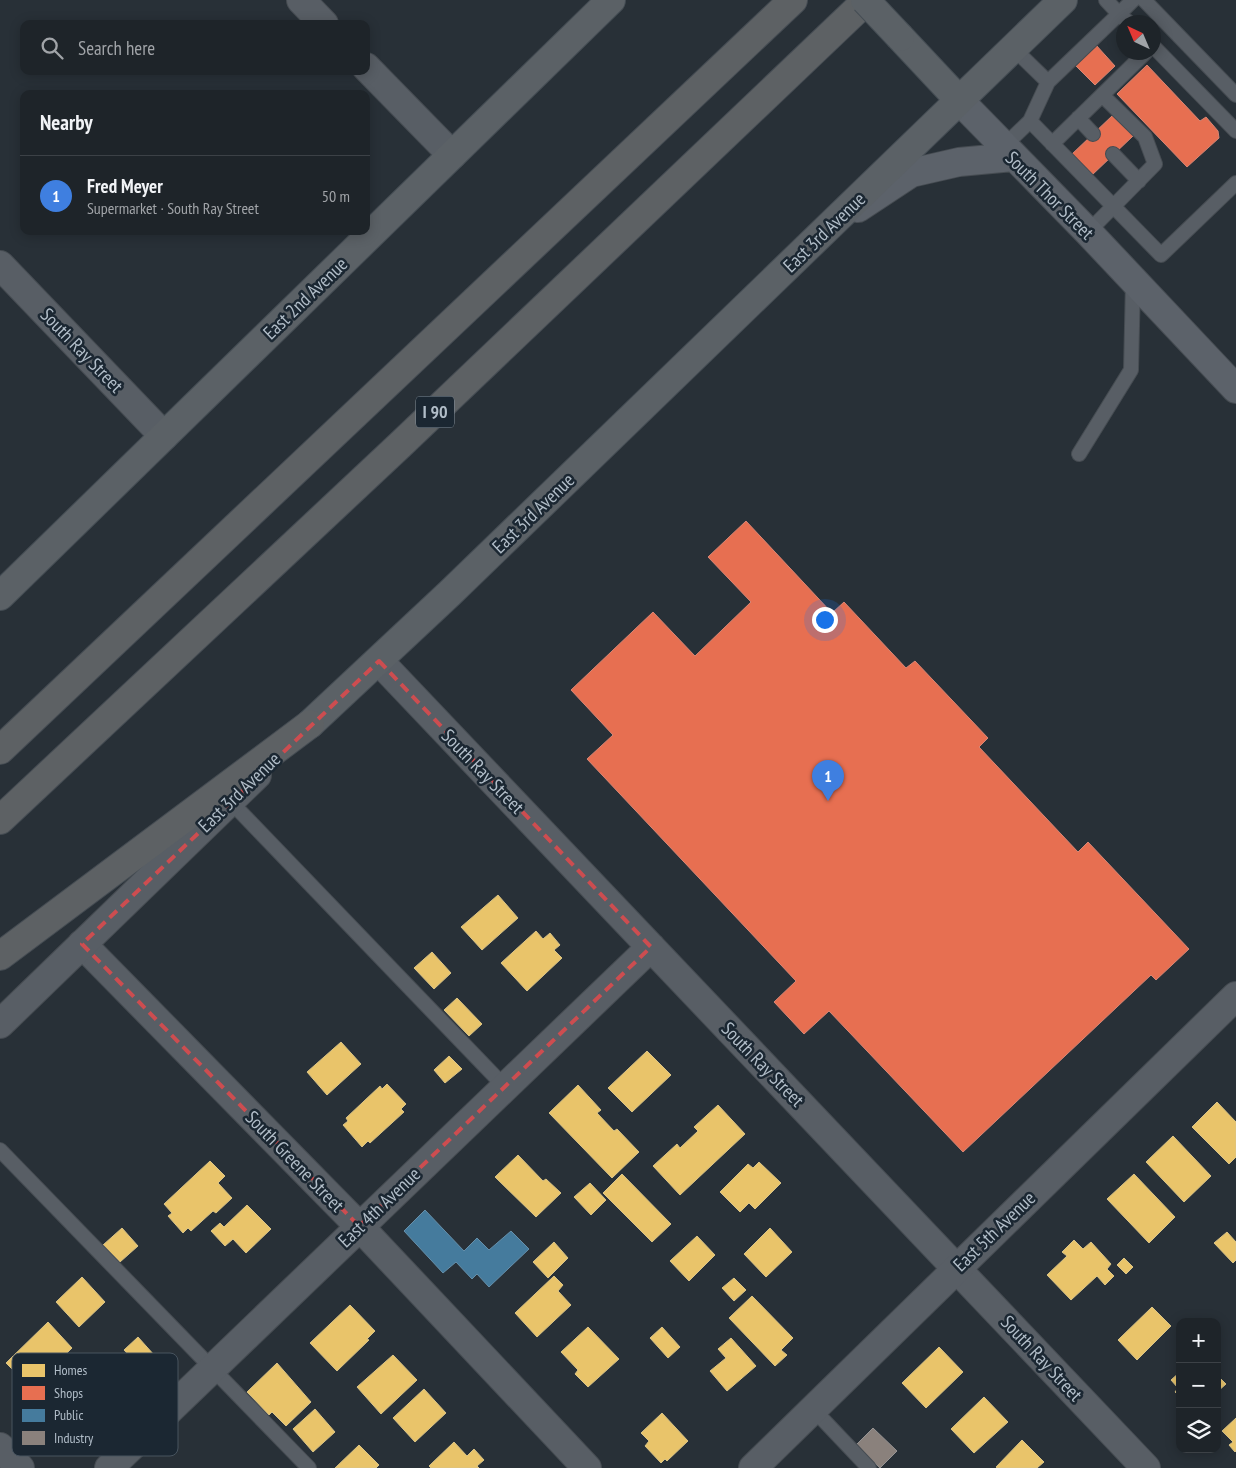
<!DOCTYPE html>
<html lang="en">
<head>
<meta charset="utf-8">
<style>
	:root { --surface:#1e2429; --page:#2b3035; --text:#f1f3f6; --muted:#a1a4a8; --line:#3c4146; --accent:#818c95 }
	body { margin:0; font-family:"PT Sans Narrow",sans-serif; background:var(--page); color:var(--text) }
	.controls { position:absolute; right:15px; bottom:15px; display:grid; overflow:hidden; border-radius:10px; box-shadow:0 2px 12px #0003 }
	.controls button { width:45px; height:45px; display:grid; place-items:center; padding:0; border:0; border-bottom:1px solid var(--line); background:var(--surface); color:var(--text); font:25px sans-serif }
	.compass { position:absolute; left:1116px; top:15px; width:45px; height:45px; border-radius:50%; background:var(--surface); box-shadow:0 2px 12px #0003; rotate:316deg }
	.you { position:absolute; left:824px; top:619px; width:18px; height:18px; margin:-12px; border:4px solid #fff; border-radius:50%; background:#1a73e8; box-shadow:0 0 0 8px #1a73e833 }
	.badge { display:grid; place-items:center; width:32px; height:32px; border-radius:50%; background:var(--accent); color:#fff; font-size:16px; font-weight:700 }
	.pin { position:absolute; translate:-50% -41px; filter:drop-shadow(0 1px 2px #0008) }
	.pin::after { content:''; position:absolute; top:26px; width:18px; height:15px; background:inherit; clip-path:polygon(0 0,100% 0,50% 100%) }
	.list { margin:0; padding:0; list-style:none }
	h2 { display:flex; justify-content:space-between; align-items:center; height:65px; margin:0; padding:0 20px; font-size:21px }
	h2 small { font-size:16px; font-weight:400; color:var(--muted) }
	.list li { display:grid; grid-template-columns:32px 1fr auto; gap:15px; align-items:center; box-sizing:border-box; height:80px; padding:0 20px; border-top:1px solid var(--line) }
	.list b { display:block; font-size:19px; white-space:nowrap }
	.list p { margin:0; font-size:16px; white-space:nowrap; color:var(--muted) }
	.list em { font-size:16px; font-style:normal; color:var(--muted) }
	.icon { flex:none; width:28px; height:28px; fill:none; stroke:currentColor; stroke-width:2; stroke-linecap:round; stroke-linejoin:round }
	.map { position:relative; flex:none; width:1236px; height:1468px; overflow:hidden }
	.search { position:absolute; background:var(--surface); box-shadow:0 2px 12px #0003; left:20px; top:20px; width:350px; height:55px; display:flex; align-items:center; gap:12px; box-sizing:border-box; padding:0 18px; border-radius:10px; color:var(--muted); font-size:19px }
	.panel { position:absolute; background:var(--surface); box-shadow:0 2px 12px #0003; left:20px; top:90px; width:350px; height:145px; border-radius:10px }
	.map>svg:first-child { display:block }
	.homes { fill:#e9c46a; stroke:#d8c286 }
	.shops { fill:#e76f51; stroke:#d78675 }
	.public { fill:#457b9d; stroke:#658faa }
	.industry { fill:#8a817c; stroke:#969393 }
	.lines { fill:none; stroke-linecap:round; stroke-linejoin:round }
	.service-casing { stroke:#464c52; stroke-width:16 }
	.minor-casing { stroke:#464c52; stroke-width:30 }
	.tertiary-casing { stroke:#464c52; stroke-width:30 }
	.secondary-casing { stroke:#464c52; stroke-width:30 }
	.primary-casing { stroke:#454d54; stroke-width:30 }
	.motorway-casing { stroke:#454c53; stroke-width:30 }
	.service { stroke:#585e65; stroke-width:14 }
	.minor { stroke:#585e65; stroke-width:28 }
	.tertiary { stroke:#585e65; stroke-width:28 }
	.secondary { stroke:#5c626a; stroke-width:28 }
	.primary { stroke:#5b6166; stroke-width:28 }
	.motorway { stroke:#5d6164; stroke-width:28 }
	.primary-bridge-casing { stroke:#454d54; stroke-width:30; stroke-linecap:butt }
	.primary-bridge { stroke:#5b6166; stroke-width:28 }
	.marked { fill:none; stroke:#cd4d50; stroke-width:4; stroke-dasharray:10 6; stroke-linejoin:round }
	.labels { text-anchor:middle; stroke-width:5; stroke-linejoin:round; paint-order:stroke }
	.shield { fill:#1b2732; stroke:#84909b; stroke-width:1 }
	.shield-label { font-size:18px; font-weight:bold; fill:#b1bdc8 }
	.street-label { font-size:19px; fill:#b1bdc8; stroke:#1b2732 }
	.key { fill:#1b2732; stroke:#48545f; stroke-width:1 }
	.key-label { font-size:14px; fill:#b1bdc8 }
</style>
</head>
<body>
<div class="map">
<svg width="1236" height="1468" viewBox="0 0 1236 1468">
	<rect width="100%" height="100%" fill="#283037"/>
	<path class="homes" d="M498,895l20,23 -36,32 -21,-23z
		M536,931l7,8 7,-6 10,12 -6,5 8,8 -35,33 -26,-28z
		M432,952l19,21 -17,16 -20,-21z
		M457,998l25,26 -13,12 -25,-26z
		M341,1042l20,22 -34,31 -20,-23z
		M647,1051l24,24 -39,37 -24,-24z
		M449,1056l13,13 -17,14 -11,-13z
		M387,1084l19,20 -5,5 3,3 -34,31 -2,-2 -6,6 -19,-22 5,-4 -2,-3 34,-32 2,3z
		M578,1085l23,25 -4,3 17,18 3,-2 22,23 -27,26 -63,-65z
		M1217,1102l19,20v35l-7,7 -37,-37z
		M718,1105l27,29 -65,61 -27,-29 24,-22 3,4 18,-17 -4,-4z
		M1173,1136l38,40 -27,26 -38,-40z
		M518,1155l25,26 3,-2 15,14 -25,24 -41,-40z
		M210,1161l15,15 -7,7 14,15 -16,15 -3,-2 -22,20 -3,-3 -5,5 -15,-17 4,-3 -8,-9z
		M759,1162l22,21 -26,26 -6,-6 -9,9 -20,-20 28,-28 5,4z
		M622,1174l49,50 -19,18 -49,-49z
		M1134,1174l41,43 -26,26 -42,-44z
		M590,1183l16,17 -15,15 -17,-18z
		M247,1205l24,24 -25,24 -13,-14 -8,7 -14,-15 9,-8 4,4z
		M122,1228l16,18 -18,16 -17,-17z
		M770,1228l22,24 -26,25 -22,-23z
		M1227,1232l9,10v18l-3,3 -19,-20z
		M697,1236l18,19 -26,26 -19,-20z
		M1074,1240l9,9 8,-7 20,22 -4,5 7,7 -9,9 -8,-9 -26,24 -24,-25 20,-19 -5,-4z
		M554,1242l14,16 -20,20 -15,-16z
		M1124,1258l9,9 -7,7 -9,-9z
		M554,1276l9,9 -5,6 13,14 -34,32 -22,-24z
		M82,1277l23,25 -26,25 -23,-25z
		M734,1278l12,12 -12,11 -12,-13z
		M752,1296l41,42 -12,12 6,5 -12,11 -46,-48z
		M350,1305l25,26 -8,8 2,1 -32,31 -27,-28z
		M1152,1307l19,19 -34,34 -19,-20z
		M48,1322l24,26 -41,40 -25,-25z
		M588,1327l31,32 -31,28 -13,-13 3,-4 -17,-18z
		M662,1327l18,20 -12,11 -18,-20z
		M138,1337l17,19 -13,13 -18,-19z
		M731,1338l25,28 -29,25 -17,-20 16,-13 -8,-9z
		M939,1347l24,25 -37,36 -24,-25z
		M393,1355l24,25 -36,34 -24,-27z
		M277,1363l34,39 -25,24 -14,-14 -3,3 -22,-23z
		M1180,1372v25l-5,-5 3,-4 -7,-8z
		M1217,1375l9,9 -9,8z
		M424,1389l22,24 -31,29 -22,-24z
		M984,1397l24,25 -34,31 -23,-24z
		M315,1409l20,23 -22,20 -20,-23z
		M662,1413l26,28 -21,20 -2,-2 -4,4 -16,-17 4,-5 -8,-8z
		M1236,1418v33l-1,1 -6,-7 4,-3 -11,-11z
		M1022,1440l22,22 -7,6h-40l-1,-1z
		M454,1442l13,14 7,-7 10,11 -7,6 2,2h-48l-2,-2z
		M359,1445l20,20 -3,3h-41z"/>
	<path class="shops" d="M1096,45l19,21 -20,19 -20,-20z
		M1147,65l53,56 6,-4 12,14 1,7 -32,29 -70,-73z
		M1113,115l20,21 -42,40 -20,-21z
		M746,521l86,92 12,-11 62,66 9,-7 73,77 -9,9 99,105 10,-10 101,107 -33,31 -5,-5 -188,177 -134,-141 -25,23 -30,-32 22,-21 -209,-222 26,-24 -42,-45 82,-78 42,44 56,-54 -43,-45z"/>
	<path class="public" d="M425,1210l39,41 13,-13 12,12 22,-19 18,18 -40,38 -12,-13 -5,5 -16,-17 -13,11 -39,-42z"/>
	<path class="industry" d="M873,1428l24,23 -17,17 -24,-23z"/>
	<g class="lines">
		<defs>
			<path id="service" d="M1144,0l92,95
				M1128,22l-9,-8 14,-14
				M1154,47l82,84
				M1013,48l35,34 71,-68 -13,-14
				M1048,82l-18,39 131,134 75,-72
				M1078,118l15,16
				M1052,144l94,-92
				M1003,147l27,-26
				M1113,154l26,27
				M1088,232l67,-68 -10,-27 -43,-42
				M1079,454l52,-84 2,-88
				M230,801l275,286
				M0,1150l309,318
				M813,1409l56,59"/>
			<path id="minor" d="M301,0l23,24
				M366,67l86,88
				M0,265l164,171
				M379,661l767,807
				M82,944l277,282 228,242
				M0,1447l20,21
				M109,1468l542,-521"/>
			<path id="tertiary" d="M0,1024l257,-249
				M753,1468l483,-472"/>
			<path id="secondary" d="M959,100l129,132 148,157
				M858,208l53,-35 48,-11 54,-5"/>
			<path id="primary" d="M900,37l59,63
				M0,596l611,-596
				M310,724l140,-131 613,-593"/>
			<path id="motorway" d="M0,750l793,-750
				M0,820l400,-375 467,-445
				M0,956l310,-232"/>
		</defs>
		<use href="#service" class="service-casing"/>
		<use href="#minor" class="minor-casing"/>
		<use href="#tertiary" class="tertiary-casing"/>
		<use href="#secondary" class="secondary-casing"/>
		<use href="#primary" class="primary-casing"/>
		<use href="#motorway" class="motorway-casing"/>
		<use href="#service" class="service"/>
		<use href="#minor" class="minor"/>
		<use href="#tertiary" class="tertiary"/>
		<use href="#secondary" class="secondary"/>
		<use href="#primary" class="primary"/>
		<use href="#motorway" class="motorway"/>
		<defs>
			<path id="primary-bridge" d="M865,0l35,37"/>
		</defs>
		<use href="#primary-bridge" class="primary-bridge-casing"/>
		<use href="#primary-bridge" class="primary-bridge"/>
	</g>
	<path class="marked" d="M379,661l272,286 -292,279 -277,-282z"/>
	<g class="labels">
		<rect class="shield" x="416" y="396.5" width="38" height="31" rx="4"/>
		<g class="shield-label">
			<text x="435" y="418">I 90</text>
		</g>
		<g class="street-label">
			<text transform="translate(1050 195) rotate(45)" y="7">South Thor Street</text>
			<text transform="translate(824 232) rotate(-44)" y="7">East 3rd Avenue</text>
			<text transform="translate(305 298) rotate(-44)" y="7">East 2nd Avenue</text>
			<text transform="translate(82 350) rotate(46)" y="7">South Ray Street</text>
			<text transform="translate(533 513) rotate(-44)" y="7">East 3rd Avenue</text>
			<text transform="translate(483 771) rotate(46)" y="7">South Ray Street</text>
			<text transform="translate(239 792) rotate(-44)" y="7">East 3rd Avenue</text>
			<text transform="translate(763 1064) rotate(46)" y="7">South Ray Street</text>
			<text transform="translate(295 1161) rotate(46)" y="7">South Greene Street</text>
			<text transform="translate(379 1207) rotate(-44)" y="7">East 4th Avenue</text>
			<text transform="translate(994 1231) rotate(-44)" y="7">East 5th Avenue</text>
			<text transform="translate(1042 1358) rotate(47)" y="7">South Ray Street</text>
		</g>
	</g>
	<rect x="12" y="1353" width="166" height="103" rx="8" class="key"/>
	<rect x="22" y="1364" width="23" height="13" fill="#e9c46a"/>
	<rect x="22" y="1386" width="23" height="14" fill="#e76f51"/>
	<rect x="22" y="1409" width="23" height="13" fill="#457b9d"/>
	<rect x="22" y="1431" width="23" height="14" fill="#8a817c"/>
	<g class="key-label">
		<text x="54" y="1375">Homes</text>
		<text x="54" y="1398">Shops</text>
		<text x="54" y="1420">Public</text>
		<text x="54" y="1443">Industry</text>
	</g>
</svg>
<div class="controls">
<button>+</button>
<button>−</button>
<button><svg class="icon" aria-label="layers" viewBox="0 0 24 24"><path d="M12 4l9 5-9 5-9-5zM3 14l9 5 9-5"/></svg></button>
</div>
<svg class="compass" viewBox="-18 -18 36 36"><path d="M0-13l5 13h-10z" fill="#e53935"/><path d="M0 13l5-13h-10z" fill="#a1a4a8"/></svg>
<div class="you"></div>
<div class="pin badge" style="left:828px;top:801px;background:#3f7fe0">1</div>
<div class="search"><svg class="icon" aria-label="search" viewBox="0 0 24 24"><circle cx="10" cy="10" r="6"/><path d="M15 15l6 6"/></svg>Search here</div>
<section class="panel">
<h2>Nearby<small></small></h2>
<ul class="list">
<li><span class="badge" style="background:#3f7fe0">1</span><div><b>Fred Meyer</b><p>Supermarket · South Ray Street</p></div><em>50 m</em></li>
</ul>
</section>
</div>
</body>
</html>
